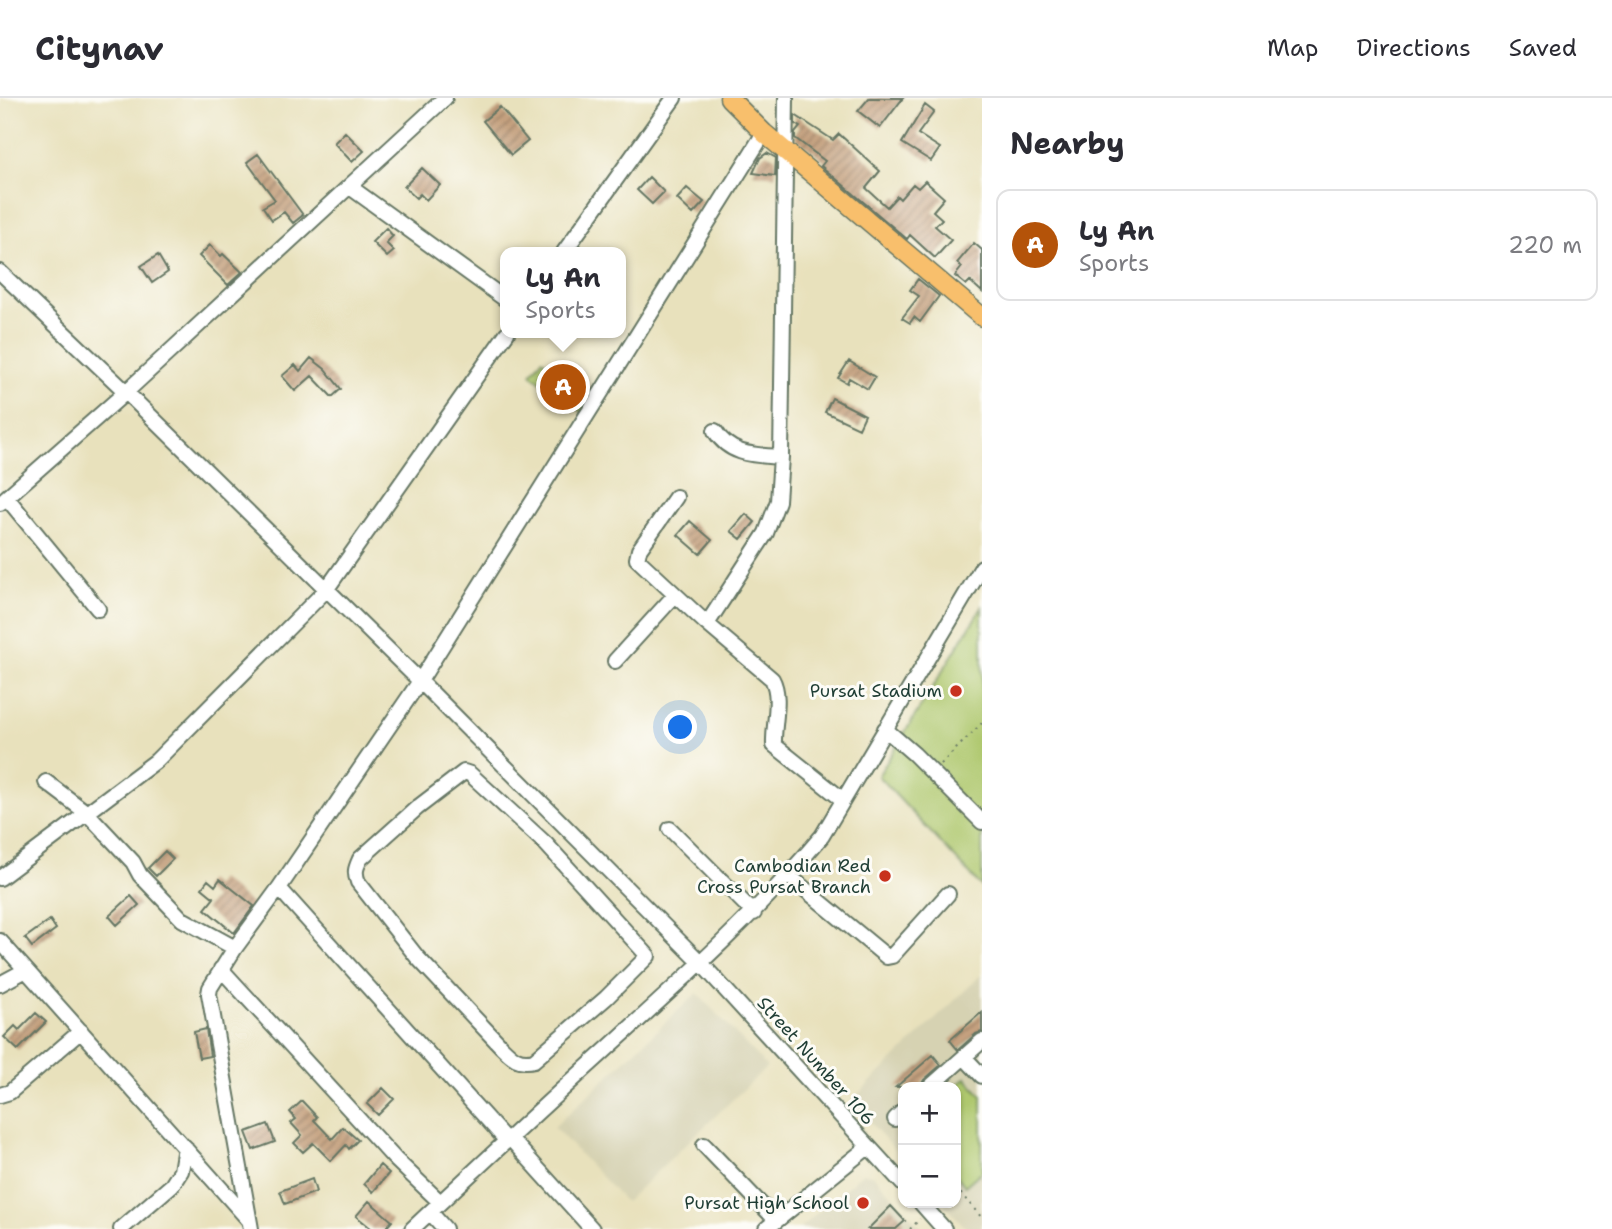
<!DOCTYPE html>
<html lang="en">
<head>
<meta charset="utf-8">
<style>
	:root { --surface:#fff; --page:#f7f7f7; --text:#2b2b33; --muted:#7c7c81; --line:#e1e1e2; --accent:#b45309 }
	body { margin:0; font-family:"Shantell Sans",sans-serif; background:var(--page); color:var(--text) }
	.controls { position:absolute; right:21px; bottom:21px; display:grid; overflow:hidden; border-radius:14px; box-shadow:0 2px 5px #0004 }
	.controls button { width:63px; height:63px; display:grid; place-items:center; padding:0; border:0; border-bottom:2px solid var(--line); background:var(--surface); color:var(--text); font:35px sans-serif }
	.you { position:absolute; left:681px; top:630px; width:24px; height:24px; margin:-18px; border:5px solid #fff; border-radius:50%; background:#1a73e8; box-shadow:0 0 0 10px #1a73e833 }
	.badge { display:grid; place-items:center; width:46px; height:46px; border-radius:50%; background:var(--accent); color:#fff; font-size:23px; font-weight:700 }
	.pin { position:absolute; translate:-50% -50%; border:4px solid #fff; box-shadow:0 2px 7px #0006 }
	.popup { position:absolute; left:500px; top:149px; width:126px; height:91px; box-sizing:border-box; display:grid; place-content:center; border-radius:14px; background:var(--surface); filter:drop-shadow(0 2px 5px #0005); font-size:23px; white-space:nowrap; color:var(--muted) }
	.popup b { font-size:26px; color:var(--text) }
	.popup::after { content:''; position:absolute; left:50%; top:100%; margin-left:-14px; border:14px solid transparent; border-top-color:var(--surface) }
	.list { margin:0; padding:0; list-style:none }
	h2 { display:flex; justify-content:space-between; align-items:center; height:91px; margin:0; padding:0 28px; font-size:30px }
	h2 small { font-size:23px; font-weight:400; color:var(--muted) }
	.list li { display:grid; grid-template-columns:46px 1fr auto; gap:21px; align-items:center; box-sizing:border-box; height:112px; margin:0 14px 14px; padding:0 14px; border:2px solid var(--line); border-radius:14px }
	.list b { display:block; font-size:26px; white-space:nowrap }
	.list p { margin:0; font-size:23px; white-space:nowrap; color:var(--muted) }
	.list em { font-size:23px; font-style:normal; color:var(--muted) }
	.map { position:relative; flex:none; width:982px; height:1131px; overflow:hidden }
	header { display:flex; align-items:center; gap:42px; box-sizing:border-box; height:98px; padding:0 35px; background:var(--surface); border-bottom:2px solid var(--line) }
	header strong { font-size:33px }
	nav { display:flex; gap:38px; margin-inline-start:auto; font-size:24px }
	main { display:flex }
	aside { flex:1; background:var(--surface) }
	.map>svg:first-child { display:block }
	.built { fill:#d6d2b2 }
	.grass { fill:#afc86e; stroke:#678251; stroke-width:2 }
	.building { fill:url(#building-hatch) }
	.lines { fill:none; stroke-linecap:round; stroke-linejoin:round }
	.minor-casing { stroke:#657664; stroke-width:18 }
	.major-casing { stroke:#657664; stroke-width:21 }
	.path { stroke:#657664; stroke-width:2; stroke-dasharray:2 5; stroke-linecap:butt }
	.minor { stroke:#fff; stroke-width:14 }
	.major { stroke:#f8bf6c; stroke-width:18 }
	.poi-dot { fill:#c8321e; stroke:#fdfcf7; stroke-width:2.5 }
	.labels { text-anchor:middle; stroke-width:6; stroke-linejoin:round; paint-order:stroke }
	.poi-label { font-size:18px; fill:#1f3d34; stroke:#fdfcf7; text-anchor:end }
	.street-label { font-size:18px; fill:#1f3d34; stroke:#fdfcf7 }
</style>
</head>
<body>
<header>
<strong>Citynav</strong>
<nav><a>Map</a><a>Directions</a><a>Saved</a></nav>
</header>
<main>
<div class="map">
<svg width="982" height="1131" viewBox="0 0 982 1131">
	<defs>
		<pattern id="building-hatch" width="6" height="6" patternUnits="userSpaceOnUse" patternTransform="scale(1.75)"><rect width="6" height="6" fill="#c5a17f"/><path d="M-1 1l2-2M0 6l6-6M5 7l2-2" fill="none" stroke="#9f8469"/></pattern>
	</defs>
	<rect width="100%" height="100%" fill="#fdfcf7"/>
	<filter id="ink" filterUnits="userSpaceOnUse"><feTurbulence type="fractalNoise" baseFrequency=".0143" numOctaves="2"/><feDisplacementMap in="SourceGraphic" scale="14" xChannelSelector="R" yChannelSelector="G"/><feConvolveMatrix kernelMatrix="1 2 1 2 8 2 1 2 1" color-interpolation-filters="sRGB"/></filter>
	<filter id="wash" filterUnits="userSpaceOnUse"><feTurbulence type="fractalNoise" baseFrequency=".00686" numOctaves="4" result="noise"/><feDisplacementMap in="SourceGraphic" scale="28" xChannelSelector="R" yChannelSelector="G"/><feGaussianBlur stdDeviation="1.57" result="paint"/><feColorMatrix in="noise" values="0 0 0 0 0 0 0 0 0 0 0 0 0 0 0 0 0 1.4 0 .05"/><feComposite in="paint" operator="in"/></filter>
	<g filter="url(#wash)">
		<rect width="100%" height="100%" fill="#e8e1bc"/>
		<path class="built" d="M982,876v255h-15l-24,-26h13v-116h-53v72l-52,-58z
			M697,895l70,74 -142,135 -71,-75z
			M863,1075l11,3 48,53h-123z"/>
		<path class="grass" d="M542,261l52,40 -10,15 -53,-40z
			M982,509v280l-104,-111z
			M966,980l16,18v75l-17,15 -9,-11 -1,-88z"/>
		<g id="blocks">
			<path class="building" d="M869,0h34l-23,30 -22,-17z
				M925,7l9,7 -16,22 22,14 -9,13 -29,-18z
				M500,9l28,34 -17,14 -28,-34z
				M795,17l38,25 6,-6 41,37 -14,17 21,19 10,-11 3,3 13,-15 5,4 7,-7 19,17 -11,13 9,8 -7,7 16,14 -16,18 -25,-23 -3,4 -86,-73 4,-5 -30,-23v-5l5,-6 -5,-3z
				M345,34l19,19 -12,11 -18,-19z
				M767,55l9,5 -1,18 -22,-3 7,-15z
				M258,56l45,61 -10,8 -9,-11 -12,8 -9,-13 12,-7 -28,-38z
				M422,70l18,17 -14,15 -6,-6 -4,4 -12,-11z
				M649,79l15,15 -12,12 -15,-14z
				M687,90l17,14 -11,12 -16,-15z
				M386,130l7,8 -7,7 8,8 -7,6 -15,-15z
				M974,145l8,7v42l-12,-11 -4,4 -11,-9 7,-9 -5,-4z
				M210,147l11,11 2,-2 19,18 -14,13 -29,-29z
				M158,157l10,17 -16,11 -11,-17z
				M918,181l21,17 -19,26 -6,-5 -4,6 -8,-5 17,-22 -9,-6z
				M311,260l14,11 16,20 -9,8 -20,-21 -17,15 -13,-15 13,-11 5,6z
				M849,263l26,16 -7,12 -19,-11 -2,5 -9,-5z
				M832,300l33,17 -6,13 -34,-16z
				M746,416l9,8 -14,17 -10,-8z
				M690,423l22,19 -12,14 -22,-19z
				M165,753l8,8 -17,17 -8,-8z
				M220,781l34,27 -20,27 -29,-24 9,-11 -12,-10 6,-8 7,6z
				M131,798l8,9 -22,20 -8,-9z
				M50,822l6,9 -24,18 -7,-9z
				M982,914v20l-6,2 -18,16 -8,-10z
				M36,915l10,9 -28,28 -14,-13 11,-11 4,4z
				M206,931l4,27 -11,2 -5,-26z
				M933,957l8,10 -17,15 -4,7h-24z
				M383,990l11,11 -16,16 -11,-11z
				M302,1003l15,16 -3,3 18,19 11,-12 15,13 -9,9 -3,-4 -15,16 -18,-18 -10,9 -9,-9 8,-8 -11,-12 5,-4 -6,-7z
				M268,1026l7,18 -22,8 -7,-18z
				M380,1067l9,8 -16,19 -9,-8z
				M312,1081l4,13 -31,12 -5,-13z
				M369,1103l23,20 -7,8h-13l-16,-13z
				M891,1108l14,15 -9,8h-28z"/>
		</g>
	</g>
	<g filter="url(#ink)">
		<use href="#blocks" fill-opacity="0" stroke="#657664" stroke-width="2"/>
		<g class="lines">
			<defs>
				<path id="minor" d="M350,89l155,112
					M564,154l110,-154
					M0,174l126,120 294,289 281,282 202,221
					M715,333c15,25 41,24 66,26
					M676,399l-37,53 -2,9 70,65 65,55c10,18 1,45 2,66l69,55
					M7,400l91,111
					M0,405l126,-111 319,-294
					M707,526l59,-91 12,-32 3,-44 5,-359
					M615,563l60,-66
					M885,631l29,25 68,68
					M464,674l6,2 76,70 102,112 -42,42 -72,62c-15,4 -22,-3 -32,-13l-85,-90 -59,-75c-4,-10 -2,-14 2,-23l57,-51z
					M46,684l41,31 46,49 7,13 42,44 53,29
					M670,731l84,84
					M789,778l98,81 5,-1 56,-62
					M0,780l156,-117 170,-171 181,-257
					M279,790l227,252
					M0,843l248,278
					M221,871l174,190 45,43
					M0,886l26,-14
					M964,959l18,19
					M930,989l52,-46
					M0,997l10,-3 71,-61
					M895,1021l8,-8
					M509,1039l83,92
					M704,1047l72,75
					M921,1105l23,26
					M430,1114l15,17
					M121,1131l51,-44 9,-14 4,-24
					M251,1131l-42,-235 1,-6 25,-40 44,-60 141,-207 344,-548
					M412,1131c62,-58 124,-116 187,-173 77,-70 155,-139 223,-220l160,-269
					M766,1131l102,-82"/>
				<path id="major" d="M729,0l35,35 218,184"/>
			</defs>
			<use href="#minor" class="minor-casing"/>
			<use href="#major" class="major-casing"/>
			<path class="path" d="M941,666l41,-41
				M956,1090l26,30
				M910,1131l10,-10"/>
			<use href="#minor" class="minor"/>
			<use href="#major" class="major"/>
		</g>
	</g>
	<g class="poi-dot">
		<circle cx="956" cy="593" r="7"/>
		<circle cx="885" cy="778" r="7"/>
		<circle cx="863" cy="1105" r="7"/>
	</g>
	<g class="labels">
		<g class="poi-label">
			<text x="942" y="599">Pursat Stadium</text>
			<text x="871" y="774">Cambodian Red<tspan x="871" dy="21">Cross Pursat Branch</tspan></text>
			<text x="849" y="1111">Pursat High School</text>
		</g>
		<g class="street-label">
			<text transform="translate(816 963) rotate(48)" y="6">Street Number 106</text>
		</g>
	</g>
</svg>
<div class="controls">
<button>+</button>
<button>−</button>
</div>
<div class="you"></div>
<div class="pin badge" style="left:563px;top:289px">A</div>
<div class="popup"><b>Ly An</b>Sports</div>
</div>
<aside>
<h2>Nearby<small></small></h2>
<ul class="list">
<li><span class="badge">A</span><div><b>Ly An</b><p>Sports</p></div><em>220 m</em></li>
</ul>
</aside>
</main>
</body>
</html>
